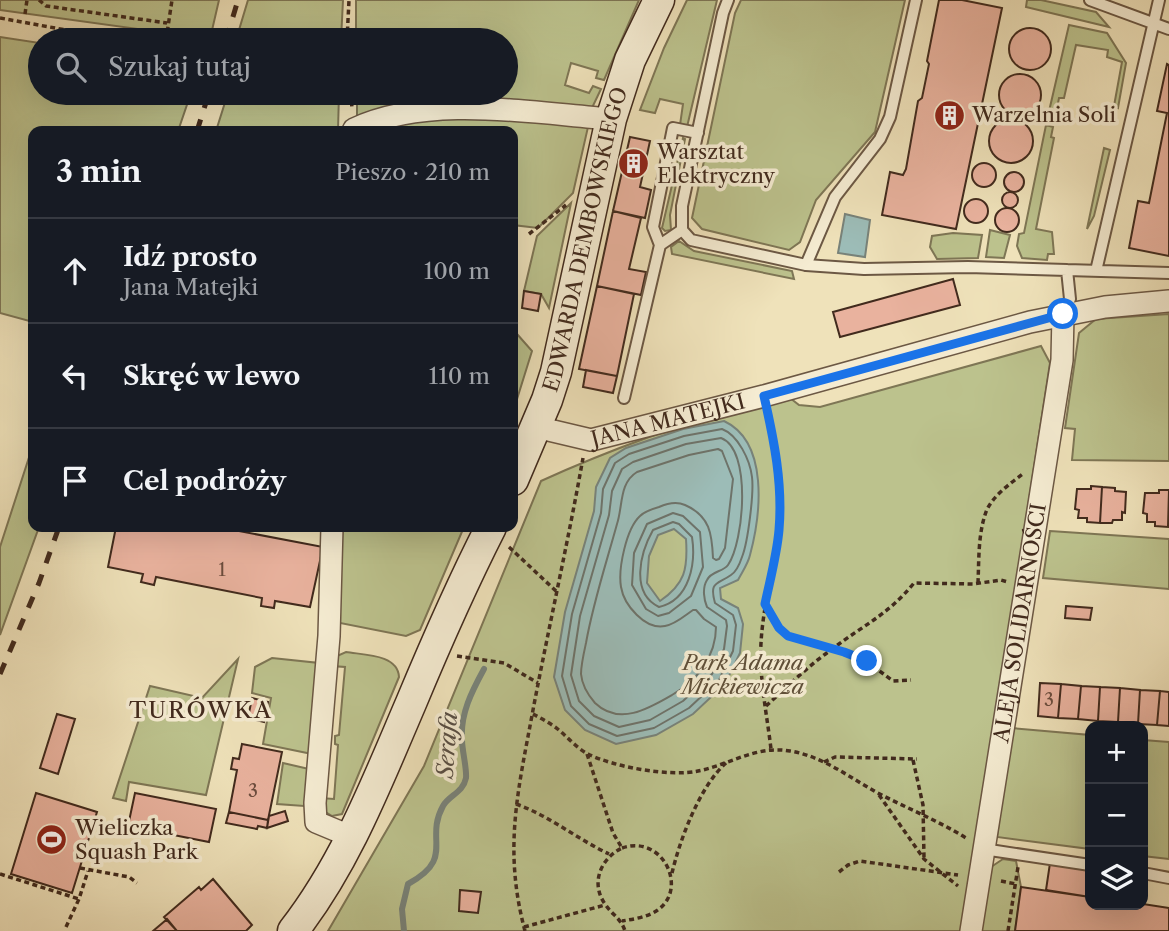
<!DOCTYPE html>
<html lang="pl">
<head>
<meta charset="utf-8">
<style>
	:root { --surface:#171b24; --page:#242831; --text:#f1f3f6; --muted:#9ea1a6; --line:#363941 }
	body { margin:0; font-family:"Libre Caslon Text",serif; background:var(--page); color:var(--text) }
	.controls { position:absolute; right:21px; bottom:21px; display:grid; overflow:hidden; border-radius:14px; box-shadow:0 7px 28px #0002 }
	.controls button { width:63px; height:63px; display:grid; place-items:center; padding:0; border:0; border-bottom:2px solid var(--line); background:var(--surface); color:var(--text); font:35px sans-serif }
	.stop { position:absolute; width:21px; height:21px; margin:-16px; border:5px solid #1a73e8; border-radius:50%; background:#fff }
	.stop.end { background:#1a73e8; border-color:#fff; box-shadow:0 2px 7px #0008 }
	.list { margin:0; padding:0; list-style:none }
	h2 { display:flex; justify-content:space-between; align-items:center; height:91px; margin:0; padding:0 28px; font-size:30px }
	h2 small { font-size:23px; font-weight:400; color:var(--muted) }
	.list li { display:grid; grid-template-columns:46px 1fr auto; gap:21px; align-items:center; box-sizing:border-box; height:105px; padding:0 28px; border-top:2px solid var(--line) }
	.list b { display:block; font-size:26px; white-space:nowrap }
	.list p { margin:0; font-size:23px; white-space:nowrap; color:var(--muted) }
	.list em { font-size:23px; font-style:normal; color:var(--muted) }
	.icon { flex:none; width:38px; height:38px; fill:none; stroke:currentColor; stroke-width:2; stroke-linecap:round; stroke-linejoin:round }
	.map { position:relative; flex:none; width:1169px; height:931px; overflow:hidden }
	.search { position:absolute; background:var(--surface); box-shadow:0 7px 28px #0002; left:28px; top:28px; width:490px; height:77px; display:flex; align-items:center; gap:18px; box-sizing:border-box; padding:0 24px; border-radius:38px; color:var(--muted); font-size:26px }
	.panel { position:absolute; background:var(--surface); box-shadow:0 7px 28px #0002; left:28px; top:126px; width:490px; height:406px; border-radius:14px }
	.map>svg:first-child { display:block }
	.green { fill:#bcc28d; stroke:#7e7655; stroke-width:2 }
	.water { fill:#9cbcb7; stroke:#788279; stroke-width:2; fill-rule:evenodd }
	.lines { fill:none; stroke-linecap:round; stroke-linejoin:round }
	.shore { stroke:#6e736a; stroke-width:2 }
	.stream { stroke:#788279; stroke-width:6 }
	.building { fill:#e9b29e; stroke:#412a1d; stroke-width:2 }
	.lane-casing { stroke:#6c5844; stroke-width:14 }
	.street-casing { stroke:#6c5844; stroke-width:24 }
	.secondary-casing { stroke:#412a1d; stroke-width:33 }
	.path { stroke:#412a1d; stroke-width:3.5; stroke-dasharray:5 3.5; stroke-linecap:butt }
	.lane { stroke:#f5ecd2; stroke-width:10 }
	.street { stroke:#f5ecd2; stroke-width:21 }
	.secondary { stroke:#f5ecd2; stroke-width:30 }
	.rail { stroke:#412a1d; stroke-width:5; stroke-dasharray:12 12; stroke-linecap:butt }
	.route { stroke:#1a73e8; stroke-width:9 }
	.labels { text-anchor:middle; stroke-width:7; stroke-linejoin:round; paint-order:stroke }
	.number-label { font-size:18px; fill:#6b4c3d }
	.poi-label { font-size:21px; fill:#412a1d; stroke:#f5ecd2; text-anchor:start }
	.street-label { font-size:21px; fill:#412a1d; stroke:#f5ecd2 }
	.park-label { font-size:21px; font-style:italic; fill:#605039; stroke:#f5ecd2 }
	.neighbourhood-label { font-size:23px; letter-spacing:2px; fill:#412a1d; stroke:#f5ecd2 }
	.water-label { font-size:23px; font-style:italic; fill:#584e44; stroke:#f5ecd2 }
</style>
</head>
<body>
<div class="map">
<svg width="1169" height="931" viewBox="0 0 1169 931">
	<rect width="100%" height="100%" fill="#efe2ba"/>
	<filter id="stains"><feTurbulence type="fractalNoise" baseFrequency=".00286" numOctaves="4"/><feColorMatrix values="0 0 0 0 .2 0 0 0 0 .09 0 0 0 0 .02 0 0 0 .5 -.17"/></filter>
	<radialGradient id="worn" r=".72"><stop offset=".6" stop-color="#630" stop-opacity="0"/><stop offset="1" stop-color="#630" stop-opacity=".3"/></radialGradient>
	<path class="green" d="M0,0h219l-9,39 -210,-29z
		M248,0h95l-2,40h-105z
		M356,0h283l-35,80 -8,-2 2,-7 -27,-8 -6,22 24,8 4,-7 8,3 -10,21 -234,7v-24h149v-53h-150z
		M687,0h30l-30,127 -7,-2 3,-21 -23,-5 -5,14 -15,-3 24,-62z
		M741,0h164l-30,132 -59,68 -16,42 -11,8 -87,-21 -10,-11 43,-205z
		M1027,0h14l55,12 13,15 -83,-20z
		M1069,25l38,8 19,30 -8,45 -4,-2 8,-44 -15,-5 1,-7 -32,-5 -12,53h-5l-5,25 -7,-3z
		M0,37l40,6v50h151l-13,38h-145v191l-33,-9z
		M228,93h111l-1,38h-122z
		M466,115l122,12 -15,66 -35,35 -25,-3v-94h-136l13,-8z
		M1046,125l7,2 -2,10 3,1 -18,91 16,3 2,22h-6l-1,6 -25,-2 -5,-12 2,-12 5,-1z
		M683,138l2,1 -15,76 1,15 -6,1 -3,-3z
		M1104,148l6,2 -16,66 -7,13z
		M571,203l-22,105 -8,-14 -17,-3 13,-55z
		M990,230l20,5 -6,23 -18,-1z
		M953,233l29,2 -4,23 -41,1 -7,-12 2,-11z
		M679,241l15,10 98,20 2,8 -122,-25 -1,-7z
		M1169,314v147l-97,-1 3,-31 -10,-1 14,-95 17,-14z
		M517,334l15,17 -19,61v-47z
		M1041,346l9,17 -87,568h-635l96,-165 117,-285c79,-36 160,-64 244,-87l14,11 21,2z
		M33,445v82h6l-39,108v-88z
		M339,527h125l-44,103 -14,6 -71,-14z
		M1050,531l119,8v50l-126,-11z
		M346,652c17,3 52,2 53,25l-57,137 -10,2 -8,-5 -3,-13 13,1 4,-54 -3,-1v-8l4,-1 6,-68 -13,-1 5,-10z
		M272,658l47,5 -7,91 -49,-10 8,-46 -19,-5 3,-26z
		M238,659l-32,136 -77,-13 -3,19 -13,-3 37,-112 52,12z
		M1011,728l79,7v114l-93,-12z
		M1143,740l26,2v117l-26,-3z
		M283,763l26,6 -5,37 -27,-2z
		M1003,859l13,2 5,26 -6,44h-34l10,-64z"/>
	<path class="water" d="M845,214l25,6 -5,37 -27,-4z
		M724,421c45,21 37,93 26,134 -2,9 -8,17 -12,25l-18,8 1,11 17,9 5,16 -3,29 -15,31 -32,30 -37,21 -40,9 -31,-14 -20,-20 -11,-33 11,-65 29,-101 2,-24 14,-29 16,-10 57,-19zM674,529l12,10c2,30 -1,45 -26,62l-13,-18 2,-27 9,-21z"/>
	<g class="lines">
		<path class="shore" d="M722,429c16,6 28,31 30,48 2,16 -4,65 -10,80 -2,6 -6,15 -11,18 -14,10 -22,6 -16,28l18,12 3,10 -3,26 -14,29 -30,28 -35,20 -37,8 -28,-12 -18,-18 -9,-30 10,-62 29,-101 2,-24 12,-26 14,-9 55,-18z
			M721,438c31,11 23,104 7,127 -5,7 -17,6 -21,15 -5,8 -3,20 0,27l19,13 1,6 -3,23 -12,25 -29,27 -33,19 -31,7 -25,-11 -15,-15 -8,-26 9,-59 29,-101 3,-24 10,-22 11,-7 53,-18z
			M718,449l4,2 11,28 -8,69 -6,11 -3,1 -3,-2c-1,-24 -3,-42 -28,-53 -9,-4 -17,-2 -26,2 -7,2 -14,4 -19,9 -14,13 -22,53 -19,71 3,18 24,43 44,39 11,-2 19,-10 28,-16h3l8,9 12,8c0,29 -19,54 -44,68 -24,14 -53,31 -77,8 -7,-8 -13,-18 -14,-29 0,-9 3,-22 5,-31 7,-40 20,-79 31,-119 6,-18 2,-41 20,-52l52,-17z
			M673,513l10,3 17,16 3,35 -12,29 -22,17 -11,3 -12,-7 -14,-24 2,-32 13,-29z
			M673,522l6,2 13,13c4,26 -2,63 -33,70 -29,-14 -19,-54 -6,-77z"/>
		<path class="stream" d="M404,931l-2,-22 6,-25c48,-26 16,-44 35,-78 6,-11 20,-13 23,-28 1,-9 -4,-28 -4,-38 -2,-26 10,-49 22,-71"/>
	</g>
	<path class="building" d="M939,0h23l40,8 -46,221 -74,-14 8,-43 13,3 3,-6 12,-68 4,-3 7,-34 -2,-3z
		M1009 49a21 21 0 1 1 42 0a21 21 0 1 1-42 0Z
		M1167,64l2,1v191l-40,-8 9,-47 11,2 18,-90 -10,-2z
		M999 95a21 21 0 1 1 42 0a21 21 0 1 1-42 0Z
		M989 141a22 22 0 1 1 44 0a22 22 0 1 1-44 0Z
		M630,137l20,4 -10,46 11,3 -6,28 -32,-7z
		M972 175a12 12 0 1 1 24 0a12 12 0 1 1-24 0Z
		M1004 182a10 10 0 1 1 20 0a10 10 0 1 1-20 0Z
		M1002 200a8 8 0 1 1 16 0a8 8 0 1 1-16 0Z
		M964 211a12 12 0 1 1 24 0a12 12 0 1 1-24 0Z
		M995 220a12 12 0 1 1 24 0a12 12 0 1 1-24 0Z
		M613,211l28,7 -12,51 17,3 -5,23 -44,-9z
		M953,279l7,26 -120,32 -7,-25z
		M597,286l37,8 -17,82 -38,-7z
		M524,291l17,3 -3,17 -16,-3z
		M586,370l31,6 -4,17 -30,-6z
		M1091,486l11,1 -2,36 -13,-1v-4h-9l1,-8 -4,-1 2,-20h14z
		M1102,487l13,1v3l11,1 -1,21 -3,-1v8h-9l-1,3h-12z
		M1159,490h10l-1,37 -13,-1v-4h-8v-8l-4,-1 2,-20h14z
		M116,527h102l105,20 -13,60 -35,-6 -1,7 -13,-2 1,-8 -106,-21 -2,8 -13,-3 2,-8 -35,-7z
		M1066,606l26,2 -2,12 -25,-2z
		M1040,683l21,1 -3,34 -20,-2z
		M1061,684l20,2 -3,33 -20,-1z
		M1081,686l19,1 -2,34 -20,-2z
		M1100,687l20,1 -2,34 -20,-1z
		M1120,688l20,2 -2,34 -20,-2z
		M1140,690l20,1 -3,34 -19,-1z
		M1160,691l9,1v34l-12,-1z
		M252,698l16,4 -4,20 -16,-4z
		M57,714l18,5 -17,55 -18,-6z
		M242,744l40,8 -14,68 -39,-8 8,-42 -6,-1 2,-11 6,1z
		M36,793l61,19 -25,81 -61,-19z
		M135,793l81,16 -7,33 -81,-16z
		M285,811l3,10 -21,7 2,-12z
		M229,812l39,8 -1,8 -9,-2 -1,3 -31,-6z
		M1050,863l40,5v29l-44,-7z
		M213,879l39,46 -6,6h-69l-13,-14 35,-30 2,3z
		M1021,887l69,10v8l53,-1 26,4v23h-154z
		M460,890l21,2 -3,21 -19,-2z
		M167,919l10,12h-24l13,-11z"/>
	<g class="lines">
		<defs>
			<path id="lane" d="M728,0l-5,13 -41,193v24l9,10 115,25 58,4 104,-2 201,6
				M1090,0l79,29
				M660,245l22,-15
				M806,265l29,-68 45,-58 10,-22 26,-117
				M1096,271l63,-271
				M1063,314l7,-15 -3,-29
				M624,398l36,-153 -7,-18 20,-99 25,5
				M983,849l107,16
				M1143,873l26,5"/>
			<g id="street">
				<path d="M353,131l1,-2c75,-35 177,-16 257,-10"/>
				<path id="s1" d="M536,427l55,13 173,-44 266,-74 75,-15 64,-6"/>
				<path d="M332,527l-3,109 -14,167 1,19 36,15"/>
				<path id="s2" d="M971,931l91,-571 1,-46"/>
			</g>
			<g id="secondary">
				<path id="s3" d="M513,480l34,-80 9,-28 55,-253 19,-59 29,-60"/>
				<path d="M293,931c53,-68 84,-149 118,-228 25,-60 51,-119 80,-176"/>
			</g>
		</defs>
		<use href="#lane" class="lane-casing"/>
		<use href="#street" class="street-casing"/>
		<use href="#secondary" class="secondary-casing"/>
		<path class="path" d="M39,0l7,6 121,17
			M25,14l2,-14
			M0,18l121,22
			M166,40l6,-40
			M347,40l2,-40
			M351,93l1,16
			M529,234l37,-29
			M768,415c9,37 15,79 11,117 -5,37 -16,73 -18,111 -2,35 6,72 10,106
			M509,547l47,44
			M978,583c1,-23 0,-49 8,-71 6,-16 25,-29 38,-39
			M766,606c21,43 42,33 81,47 18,6 31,17 46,28l18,-1
			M457,656l47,7 34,20
			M766,706c21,-19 42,-40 65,-56 32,-25 56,-34 83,-67l59,1 28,-4 7,2
			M533,714c7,4 15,8 22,13 11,8 21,21 33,27 26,13 82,23 110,17 31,-6 58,-26 92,-20 32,5 59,26 86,41 30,16 61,28 90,46
			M587,754l26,79 9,15c-21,10 -32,35 -17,56 7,11 16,14 20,27
			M913,760l10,45 1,53
			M824,762l11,-5 82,2
			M879,795l45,64 34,27
			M516,804c34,12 61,35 93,50
			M622,848c40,-14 66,39 37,61 -10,8 -25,10 -37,12
			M80,868l49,9 8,6
			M839,872l9,-7 12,-4 98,14
			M672,873c8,-34 28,-87 54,-110
			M0,874l79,25
			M1001,881l15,3
			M66,927l13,-28 9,-28
			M524,927l81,-22
			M525,931c-22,-82 -7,-140 8,-221 16,-84 35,-168 50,-252
			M1008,931l10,-64"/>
		<use href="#lane" class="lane"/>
		<use href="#street" class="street"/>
		<use href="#secondary" class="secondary"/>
		<path class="rail" d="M226,40l12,-40
			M197,131l12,-38
			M0,674l39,-91 20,-56"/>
	</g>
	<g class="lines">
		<path class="route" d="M867,661l-23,-9 -56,-16 -9,-8 -14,-24c5,-24 12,-50 14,-74 4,-46 -5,-90 -15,-134l299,-82"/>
	</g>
	<defs>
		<symbol id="building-disc" viewBox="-11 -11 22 22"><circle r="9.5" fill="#8f2418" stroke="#f5ecd2"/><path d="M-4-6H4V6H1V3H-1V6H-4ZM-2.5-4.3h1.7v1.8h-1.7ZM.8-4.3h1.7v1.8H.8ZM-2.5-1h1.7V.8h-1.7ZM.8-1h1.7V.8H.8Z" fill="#fff"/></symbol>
		<symbol id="stadium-disc" viewBox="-11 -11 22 22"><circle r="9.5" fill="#8f2418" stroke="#f5ecd2"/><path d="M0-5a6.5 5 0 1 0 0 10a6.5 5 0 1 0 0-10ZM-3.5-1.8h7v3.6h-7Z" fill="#fff"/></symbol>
	</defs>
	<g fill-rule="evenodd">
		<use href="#building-disc" x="932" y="98" width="35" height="35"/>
		<use href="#building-disc" x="616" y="146" width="35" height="35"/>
		<use href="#stadium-disc" x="34" y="822" width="35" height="35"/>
	</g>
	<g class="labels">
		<g class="number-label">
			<text x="222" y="576">1</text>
			<text x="1049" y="706">3</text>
			<text x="253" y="797">3</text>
		</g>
		<g class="poi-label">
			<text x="972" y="122">Warzelnia Soli</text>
			<text x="657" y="159">Warsztat<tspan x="657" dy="24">Elektryczny</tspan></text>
			<text x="75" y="835">Wieliczka<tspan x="75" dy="24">Squash Park</tspan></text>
		</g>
		<g class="street-label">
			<text dy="7" stroke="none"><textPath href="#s3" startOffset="252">EDWARDA DEMBOWSKIEGO</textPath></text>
			<text dy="7" stroke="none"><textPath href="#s1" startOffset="136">JANA MATEJKI</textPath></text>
			<text dy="7" stroke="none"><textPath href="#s2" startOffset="312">ALEJA SOLIDARNOŚCI</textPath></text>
		</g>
		<g class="park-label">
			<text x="743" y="670">Park Adama<tspan x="743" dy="24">Mickiewicza</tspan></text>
		</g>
		<g class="neighbourhood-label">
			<text x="201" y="718">TURÓWKA</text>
		</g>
		<g class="water-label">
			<text transform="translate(447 745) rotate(-86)" y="8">Serafa</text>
		</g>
	</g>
	<rect width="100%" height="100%" filter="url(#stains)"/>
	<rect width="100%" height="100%" fill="url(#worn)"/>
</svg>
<div class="controls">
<button>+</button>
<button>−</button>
<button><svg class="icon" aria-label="layers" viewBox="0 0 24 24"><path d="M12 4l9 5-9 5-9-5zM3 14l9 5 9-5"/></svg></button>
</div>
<div class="stop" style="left:1063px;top:314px"></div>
<div class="stop end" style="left:867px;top:661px"></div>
<div class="search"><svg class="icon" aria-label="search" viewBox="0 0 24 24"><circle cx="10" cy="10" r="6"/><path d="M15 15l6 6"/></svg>Szukaj tutaj</div>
<section class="panel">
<h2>3 min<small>Pieszo · 210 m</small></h2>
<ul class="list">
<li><svg class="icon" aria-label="ahead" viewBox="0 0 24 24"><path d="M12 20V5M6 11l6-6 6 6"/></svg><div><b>Idź prosto</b><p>Jana Matejki</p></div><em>100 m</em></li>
<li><svg class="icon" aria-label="left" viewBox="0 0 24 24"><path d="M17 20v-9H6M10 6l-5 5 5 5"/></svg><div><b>Skręć w lewo</b></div><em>110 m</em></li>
<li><svg class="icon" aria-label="arrive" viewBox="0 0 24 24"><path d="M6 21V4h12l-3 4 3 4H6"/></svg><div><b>Cel podróży</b></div></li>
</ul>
</section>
</div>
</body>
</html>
